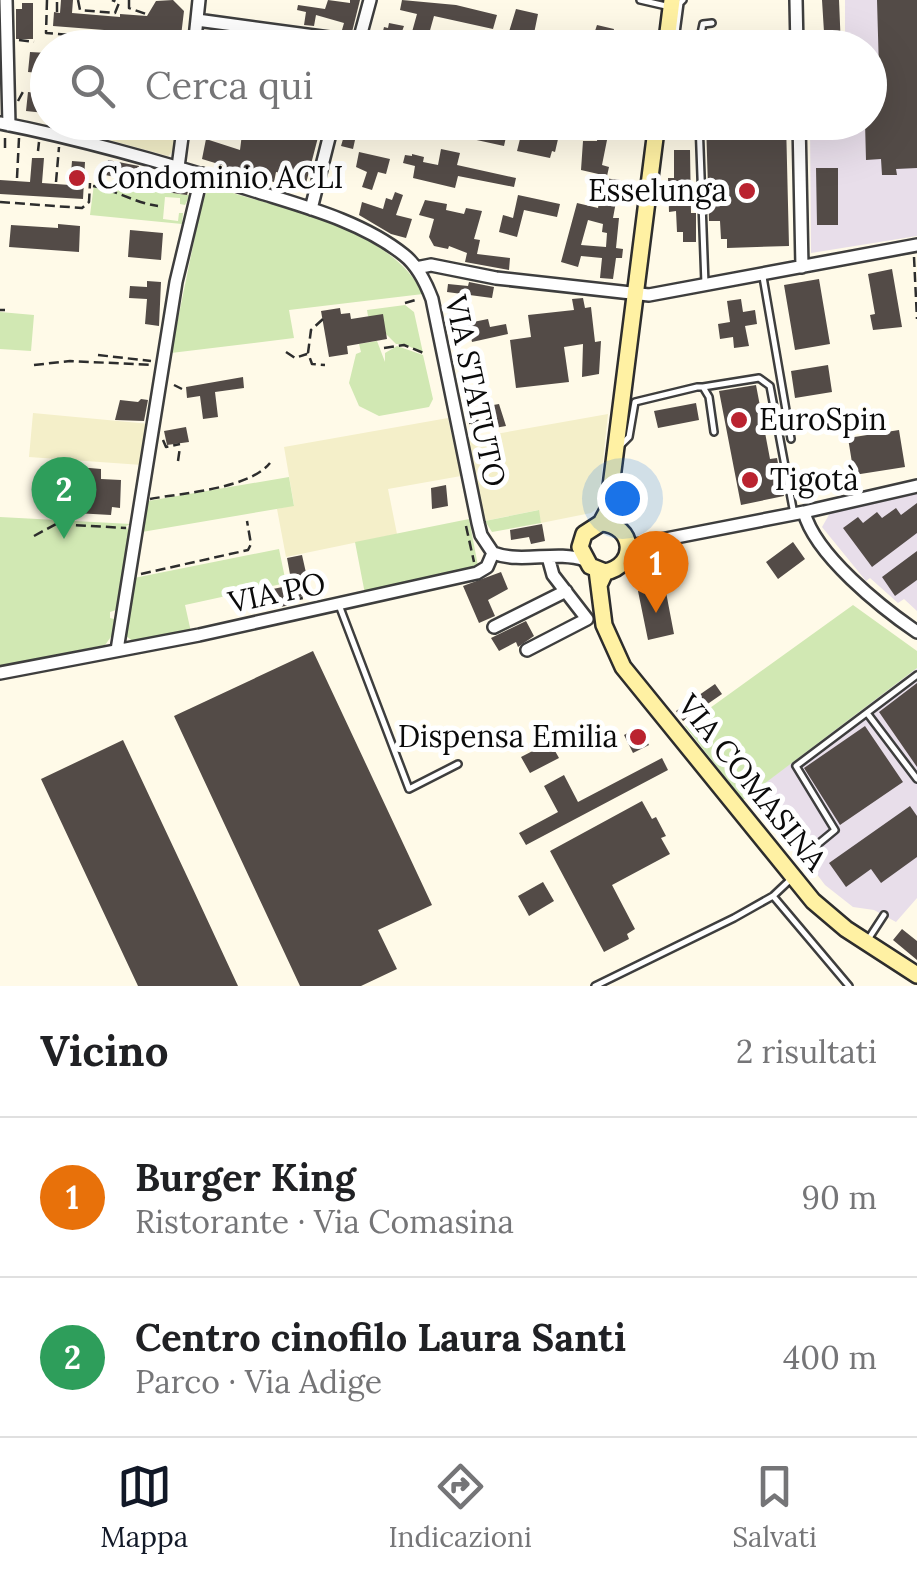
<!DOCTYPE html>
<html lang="it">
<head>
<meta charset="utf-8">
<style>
	:root { --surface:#fff; --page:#f6f6f6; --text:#202124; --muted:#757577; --line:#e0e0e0; --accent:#111827 }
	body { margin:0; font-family:Lora,serif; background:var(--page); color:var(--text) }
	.you { position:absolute; left:622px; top:498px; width:35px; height:35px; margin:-25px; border:8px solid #fff; border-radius:50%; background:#1a73e8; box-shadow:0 0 0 15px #1a73e833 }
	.badge { display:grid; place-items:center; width:65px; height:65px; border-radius:50%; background:var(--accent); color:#fff; font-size:32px; font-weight:700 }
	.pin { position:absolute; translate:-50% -82px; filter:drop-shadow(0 2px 5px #0008) }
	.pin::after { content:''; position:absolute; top:52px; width:35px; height:30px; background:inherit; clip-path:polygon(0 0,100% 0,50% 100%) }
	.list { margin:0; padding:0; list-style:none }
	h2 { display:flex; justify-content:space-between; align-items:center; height:130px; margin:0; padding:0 40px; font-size:42px }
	h2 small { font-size:32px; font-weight:400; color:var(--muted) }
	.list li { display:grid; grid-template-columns:65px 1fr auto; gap:30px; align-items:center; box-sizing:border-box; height:160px; padding:0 40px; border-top:2px solid var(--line) }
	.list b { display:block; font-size:38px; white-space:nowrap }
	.list p { margin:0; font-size:32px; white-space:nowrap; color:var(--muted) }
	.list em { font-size:32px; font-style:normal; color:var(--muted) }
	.icon { flex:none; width:55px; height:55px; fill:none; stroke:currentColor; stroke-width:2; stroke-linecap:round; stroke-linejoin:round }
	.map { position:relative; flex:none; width:917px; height:986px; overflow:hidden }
	.search { position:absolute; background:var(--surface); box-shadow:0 10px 40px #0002; left:30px; right:30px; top:30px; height:110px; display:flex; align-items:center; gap:25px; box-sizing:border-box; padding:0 35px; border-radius:55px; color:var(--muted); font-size:38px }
	.sheet { height:450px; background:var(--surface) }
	nav { display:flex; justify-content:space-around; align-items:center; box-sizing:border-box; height:140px; border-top:2px solid var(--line); background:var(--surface); font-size:28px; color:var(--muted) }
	nav a { display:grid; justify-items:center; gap:5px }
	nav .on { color:var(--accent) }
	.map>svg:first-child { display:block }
	.industrial { fill:#e8deea }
	.farmland { fill:#f4efc9 }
	.green { fill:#d1e8b3 }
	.building { fill:#534b47; fill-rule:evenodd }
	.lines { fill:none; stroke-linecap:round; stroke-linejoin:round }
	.service-casing { stroke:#3e3e3e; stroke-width:10 }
	.minor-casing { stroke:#3e3e3e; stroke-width:16 }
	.secondary-casing { stroke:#2d2d2d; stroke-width:20 }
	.path { stroke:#2d2d2d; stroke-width:2.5; stroke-dasharray:10 5; stroke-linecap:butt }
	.service { stroke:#fff; stroke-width:5 }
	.minor { stroke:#fff; stroke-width:11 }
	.secondary { stroke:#fff1a3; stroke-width:15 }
	.poi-dot { fill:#ba2330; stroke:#fff; stroke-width:4 }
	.labels { text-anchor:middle; stroke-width:10; stroke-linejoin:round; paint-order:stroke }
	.poi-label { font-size:30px; fill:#0b0b0b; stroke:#fff; text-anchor:start }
	.street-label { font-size:30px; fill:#0b0b0b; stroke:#fff }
</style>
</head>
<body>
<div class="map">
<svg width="917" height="986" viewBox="0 0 917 986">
	<rect width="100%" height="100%" fill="#fffae8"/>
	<path class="industrial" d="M845,0h72v236l-106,17 -1,-130 60,-1v-74l-25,-1z
		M917,491v120l-13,-12 -6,4 -28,-25 -4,3 -44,-54 8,-14z
		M917,668v230l-21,24 -22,-12 -21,-3 -28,-22 -71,-94z"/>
	<path class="farmland" d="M96,123h82l-4,27 -6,6 -73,-20z
		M33,413l117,11 -8,41 -113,-8z
		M608,414l-10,94 -7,5 -50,10 -3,-13 -53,11 -17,-82z
		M448,418l13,58 -73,13 9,45 -111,23 -9,-48 17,-4 -10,-58z"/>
	<path class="green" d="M149,34l29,2 3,11h-119v-5l85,4z
		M94,184l96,11 -5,10 -5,-1v-6l-15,-1 -2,22 15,2 1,-8h4l-1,11 -92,-9z
		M210,189h9c64,20 172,39 204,105l-134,16 5,28 -123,15 32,-156z
		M405,305l9,7 9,41 -19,-9h-8l-28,-28 -1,-6z
		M0,312l34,3 -3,36 -31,-2z
		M377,341l8,21v-9l12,-7 26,9 10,44 -4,8 -50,9 -20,-10 -10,-23 7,-29 5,-2 -2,-8z
		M289,477l5,29 -152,26 6,-31z
		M539,510l2,13 -49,9 -7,-11z
		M0,517l131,7 -5,2 4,7 -14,77 -6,2v6l4,1 -1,15 -8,11 -105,21z
		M469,519l9,47 -113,28 -10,-52z
		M279,549l7,34 -101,22 6,27 -57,10 -8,-6 8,-58z
		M853,605l64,46v17l-174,132 -58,-74z"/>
	<path class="building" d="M61,0h12l-1,13 48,4v-3l27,2 9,-15 17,-1 11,11 -3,25 -128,-10 1,-14 6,1z
		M328,0l22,3v-3h10l-8,32 -10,-2 2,-7 -28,-8 -2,11 -10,-1 2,-13 -9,-2 1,-5 27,4z
		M402,0l54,5 41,10 -4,14 -59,-13 -5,18 -17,-2 5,-18 -17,-4z
		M822,0h17l2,48h-16z
		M877,0h40v168l-21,1 1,6h-15l-1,-16 -15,1 -1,-38h5v-17h10z
		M22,3h11v36h-17v-30h6z
		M516,9l22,5 -7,34h-27z
		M389,23l15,3 -8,22 -16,-4 4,-17 4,1z
		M597,25l17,4 -4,19 -24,-4 3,-11 5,1z
		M212,31l45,7 -1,10 -46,-3z
		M30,52l18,1v21l-20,-2z
		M28,92l19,2 -2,19 -19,-2z
		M265,122h28l-1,4 17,4 2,-8h11l-18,69 -11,-3 3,-12 -20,-4 -2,10 -16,-5 -1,5 -34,-11 2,-5 -23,-7 4,-20 34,11 2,-16 21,3z
		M348,122h11l-6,27 -12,-3z
		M476,122l32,6 -4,18 -32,-7z
		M530,122h32l-7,30 -3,-1 -2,7 -33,-7 4,-16 7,2z
		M599,122h16l-2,9 -4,-1 -7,35 7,2 -2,9 -26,-6 2,-29h14z
		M706,122h80l3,124 -62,2v-9h-6l-1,-18h-11z
		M441,149l19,4 -3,12 59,13 -2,9 -56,-11 -3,12 -42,-10 2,-12 -12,-3 2,-8 7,1v-2l12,3 -1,5 15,3z
		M674,150h16l1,63h5v29h-13v-10h-6l-1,-21 -7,1 -1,-34h6z
		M359,152l31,7 -4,15 -8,-2 -6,18 -10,-3 5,-15 -11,-5z
		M32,158h12l-2,25 28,2 2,-24 13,1 -2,37 -83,-5v-14l30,2z
		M108,160l31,6 -3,15 -31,-6z
		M816,168h22v57h-21z
		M177,177l14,4 -4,14 -36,-5 2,-11 24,3z
		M603,178l17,2 -7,38h6l-3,30 7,1 -1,9h-6l-3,21 -13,-1 2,-20 -21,-2 -3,11 -17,-5 16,-59 21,5zM588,220l15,4 -1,8 5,1 -1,14 -25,-2z
		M395,192l8,3 -7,20 16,4 -6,19 -15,-4 -32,-19 3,-13 21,7 3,-11 6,2z
		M518,195l42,9 -3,13 -33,-7 -7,27 -18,-5 4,-17 10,3z
		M425,200l22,4 -1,6 18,4 2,-6 16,3 -8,28 6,1 -3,14 33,4 -1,12 -44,-8 2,-9 -18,-7 -1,3 -14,-3 -5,-9 5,-18 -15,-4z
		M58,224l22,2 -1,26 -70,-5 2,-22 47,3z
		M130,230l33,3 -2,27 -33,-3z
		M892,269l10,58 -29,3 -3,-15 5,-1 -7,-40z
		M819,279l11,65 -35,6 -11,-65z
		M147,281l14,1 -2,44 -14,-2 2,-25 -18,-1 1,-12 17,1z
		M469,282l25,5 -2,11 -45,-6 1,-8 20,2z
		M583,298l2,10 6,-1 4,35 6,-1 -2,33 -17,3 1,-33 -19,3 5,35 -53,6 -6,-48 21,-3 -3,-22 46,-5 -2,-11z
		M741,299l2,13 12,-2 2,14 -12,2 4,20 -15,2 -1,-11 -13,2 -2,-15 12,-2 -3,-21z
		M340,308l1,6 9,-1 1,6 32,-5 4,25 -40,7 1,8 -19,3 -8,-46z
		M488,319l2,8 16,-3 2,10 -36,8 -4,-19z
		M828,365l4,27 -37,6 -4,-27z
		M243,377l1,11 -29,4 3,25 -15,2 -3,-23 -13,2 -1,-11z
		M756,385l14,74 7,-1 7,38 -43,9 -22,-114z
		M141,399l7,1 -4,21 -29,-1 5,-20 18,2z
		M696,403l3,17 -41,8 -4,-17z
		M499,404l7,22 -17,3 -7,-22z
		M186,427l3,15 -22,3 -3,-14z
		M899,430l6,37 -51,8 -6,-37z
		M78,467l23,2v10l20,1 -1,28 -8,-1 -1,8 -36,-2 -3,-17 -27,-1 1,-19 31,2z
		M446,485l2,21 -16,3 -1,-21z
		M917,503v30l-45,34 -29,-39 15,-11 5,6 14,-11 5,6 14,-10 5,7z
		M542,524l3,17 -14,3 -2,-7 -18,3 -1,-10z
		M793,542l12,17 -27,20 -12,-17z
		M917,551v29l-22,16 -13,-19z
		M302,555l9,40 -22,4 1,6 -19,4 -3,-19 24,-5 -5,-27z
		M501,572l7,17 -20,11 7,16 -16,7 -16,-37z
		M653,583l1,6 11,-2 9,47 -26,6 -10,-49 9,-2 -1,-5z
		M526,621l8,15 -16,11 -2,-5 -17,9 -8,-13z
		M313,651l119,254 -54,25 19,39 -36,17h-61l-126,-270z
		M917,683v84l-38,-55z
		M715,684l7,10 -39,27 -7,-10z
		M865,726l38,56 -63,43 -36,-57z
		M639,727l10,18 -16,8 -9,-18z
		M123,740l70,149 45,97h-100l-97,-207z
		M550,742l9,16 -29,15 -9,-16z
		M662,758l6,12 -142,75 -7,-12 39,-21 -14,-26 20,-11 14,27z
		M642,801l10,18 4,-2 10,19 -5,2 9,16 -58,31 23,44 -8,5 2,5 -25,13 -54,-101z
		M910,806l7,10v41l-36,26 -10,-14 -25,18 -17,-24z
		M543,882l11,19 -25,15 -11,-20z
		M902,929l15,12v19l-24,-20z"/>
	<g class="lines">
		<defs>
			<path id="service" d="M640,0l26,6
				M674,48l6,-45 3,-3
				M698,48l5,-24 9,-1
				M699,122l6,162
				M619,133l2,-11
				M763,277l28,162
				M703,387l56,-9 11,8 24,128
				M621,445l8,-8 6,-35 62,-15h6l6,10 5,35
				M339,605l70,184 49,-25
				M867,713l50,66
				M812,849l23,-19 -39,-64 121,-91
				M773,896l76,90
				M869,938l15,-23
				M595,986l139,-68 39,-22 18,-17"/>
			<path id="minor" d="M6,0l3,125
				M796,0l1,48
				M197,20l162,22
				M194,48l5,-48
				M357,48l13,-48
				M799,122l3,145
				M0,123c87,17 173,42 258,69 48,15 105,30 146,63 14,11 22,28 28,44l46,224 3,12 12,18
				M178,167l6,-45
				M311,209l22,-87
				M416,268l15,-3 65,13 153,17 268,-50
				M804,512c11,43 78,96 113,120
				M630,546l174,-34 113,-26
				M493,553c30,11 62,-3 92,7
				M494,627l72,-36
				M117,650l59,-368 26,-108
				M527,650l60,-31 -34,-44 -5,-18
				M0,673l199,-38 278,-62 10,-6 6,-14"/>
			<path id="secondary" d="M666,48l6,-48
				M601,523l7,-13 49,-388
				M597,570l7,55 19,42 190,234 33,28 71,46
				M599,585l6,-13c33,-6 30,-47 -4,-49l-17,11 -4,13 10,19 15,6"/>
		</defs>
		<use href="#service" class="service-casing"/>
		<use href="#minor" class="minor-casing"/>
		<use href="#secondary" class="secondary-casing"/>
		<path class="path" d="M47,0l-1,33 90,7
			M78,0l2,10 35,3 4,-10 -7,-3
			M129,0v8l20,7
			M57,12v-12
			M180,36l2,12
			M19,40l15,2
			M18,101l6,-11
			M5,148v-14
			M38,151l1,-9
			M17,178l2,-40
			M56,182l3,-35
			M93,186c23,4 42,17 65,20
			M0,202l82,6 7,-6 1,-19
			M914,257l3,62
			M405,303l14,-4
			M0,310h5
			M323,319l-12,11 -3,23 4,11 13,1
			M384,348l20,-3 22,9
			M286,352l9,6 12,-4
			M98,355l53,6
			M34,365l36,-4 83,4
			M174,385l8,4
			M469,423l15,-4
			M473,433v-9
			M163,440l3,7 14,-3
			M178,461l2,-14
			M150,499c32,-6 99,-10 120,-36
			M466,526l8,36
			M34,536l22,-12 70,4
			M141,574l107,-24 3,-6 -4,-23
			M314,599v-9
			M293,600l10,-2"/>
		<use href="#service" class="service"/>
		<use href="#minor" class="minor"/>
		<use href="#secondary" class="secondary"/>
	</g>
	<g class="poi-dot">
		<circle cx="77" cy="178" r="10"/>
		<circle cx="747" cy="191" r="10"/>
		<circle cx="739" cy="420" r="10"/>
		<circle cx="750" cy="480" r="10"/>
		<circle cx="638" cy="737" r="10"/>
	</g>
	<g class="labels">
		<g class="poi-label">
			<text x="97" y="188">Condominio ACLI</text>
			<text x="727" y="201" text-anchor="end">Esselunga</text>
			<text x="759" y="430">EuroSpin</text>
			<text x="770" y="490">Tigotà</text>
			<text x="618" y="747" text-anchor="end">Dispensa Emilia</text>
		</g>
		<g class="street-label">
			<text transform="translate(475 391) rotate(78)" y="10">VIA STATUTO</text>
			<text transform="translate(277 593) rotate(-12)" y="10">VIA PO</text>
			<text transform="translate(752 783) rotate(51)" y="10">VIA COMASINA</text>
		</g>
	</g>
</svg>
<div class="you"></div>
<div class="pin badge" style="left:656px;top:613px;background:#e8710a">1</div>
<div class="pin badge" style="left:64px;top:539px;background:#2e9e5b">2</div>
<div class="search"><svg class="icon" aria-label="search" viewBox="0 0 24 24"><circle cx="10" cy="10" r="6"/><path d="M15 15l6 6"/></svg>Cerca qui</div>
</div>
<section class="sheet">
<h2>Vicino<small>2 risultati</small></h2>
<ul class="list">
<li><span class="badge" style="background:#e8710a">1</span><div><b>Burger King</b><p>Ristorante · Via Comasina</p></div><em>90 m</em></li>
<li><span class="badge" style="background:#2e9e5b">2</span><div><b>Centro cinofilo Laura Santi</b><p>Parco · Via Adige</p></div><em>400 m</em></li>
</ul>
</section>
<nav>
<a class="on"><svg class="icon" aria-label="map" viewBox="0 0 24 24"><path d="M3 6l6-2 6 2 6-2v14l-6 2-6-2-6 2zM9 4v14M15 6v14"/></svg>Mappa</a>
<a><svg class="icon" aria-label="directions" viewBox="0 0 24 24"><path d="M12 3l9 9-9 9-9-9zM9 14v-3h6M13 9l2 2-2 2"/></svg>Indicazioni</a>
<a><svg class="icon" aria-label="saved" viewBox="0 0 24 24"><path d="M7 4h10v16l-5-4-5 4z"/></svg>Salvati</a>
</nav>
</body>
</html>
